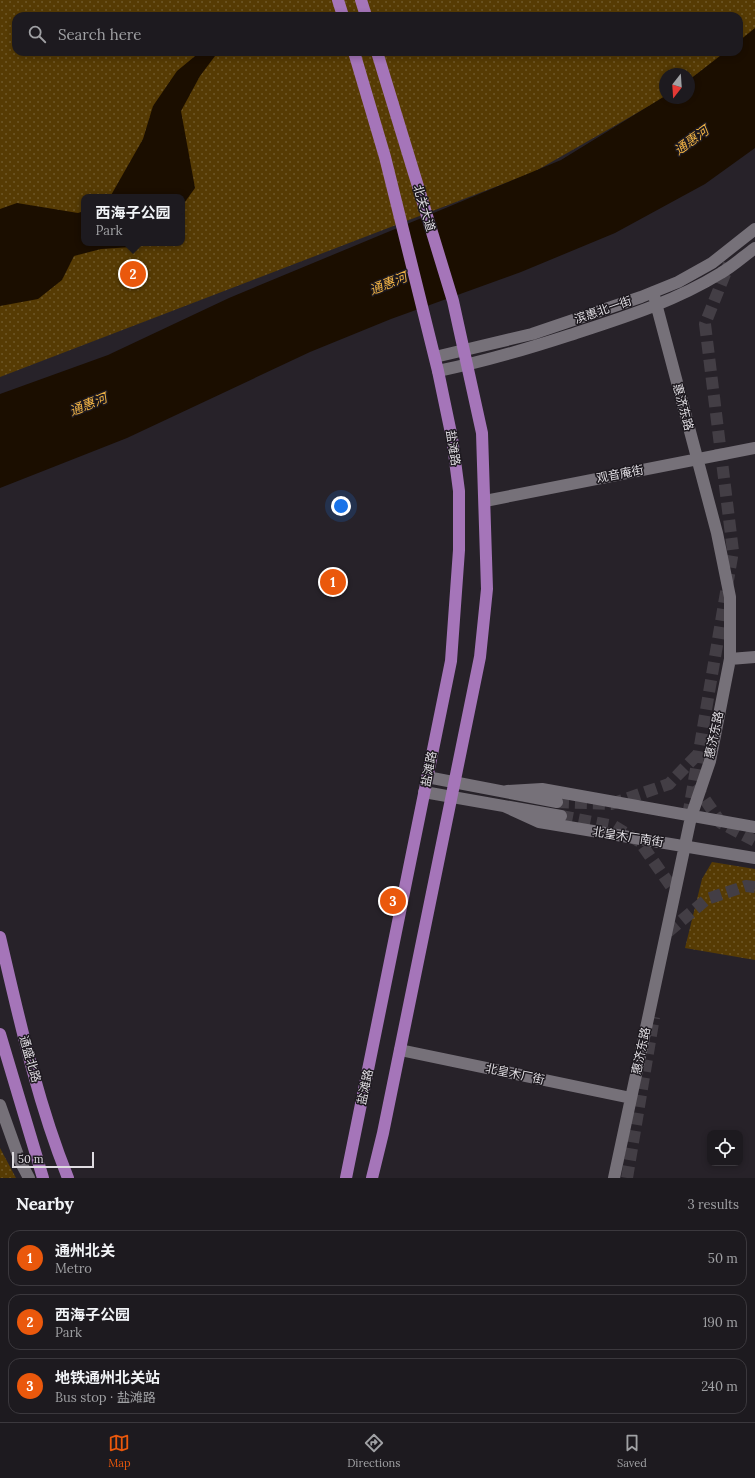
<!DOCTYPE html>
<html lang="en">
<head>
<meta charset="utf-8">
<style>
	:root { --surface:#1d1a1f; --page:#2a272c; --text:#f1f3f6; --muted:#a0a1a4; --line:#3b383d; --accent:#ea580c }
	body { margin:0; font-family:Lora,"Noto Sans SC",serif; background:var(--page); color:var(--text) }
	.controls { position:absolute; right:12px; bottom:12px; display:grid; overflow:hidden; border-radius:8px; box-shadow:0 2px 6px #0003 }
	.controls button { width:36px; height:36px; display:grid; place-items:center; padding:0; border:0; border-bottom:1px solid var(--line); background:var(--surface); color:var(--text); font:20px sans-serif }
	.compass { position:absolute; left:659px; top:68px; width:36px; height:36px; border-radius:50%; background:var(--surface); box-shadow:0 2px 6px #0003; rotate:197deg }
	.scale { position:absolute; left:12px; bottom:10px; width:82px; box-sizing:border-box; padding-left:4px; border:2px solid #dfdce1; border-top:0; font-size:11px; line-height:14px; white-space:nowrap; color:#dfdce1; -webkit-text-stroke:3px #1d191f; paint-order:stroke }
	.you { position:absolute; left:341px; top:506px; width:14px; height:14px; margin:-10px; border:3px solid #fff; border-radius:50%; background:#1a73e8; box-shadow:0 0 0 6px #1a73e833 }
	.badge { display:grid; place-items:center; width:26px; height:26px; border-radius:50%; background:var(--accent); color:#fff; font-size:13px; font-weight:700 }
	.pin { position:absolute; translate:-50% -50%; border:2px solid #fff; box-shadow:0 1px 4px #0006 }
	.popup { position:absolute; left:81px; top:194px; width:104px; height:52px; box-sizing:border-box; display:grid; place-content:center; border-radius:8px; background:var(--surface); filter:drop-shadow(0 1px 3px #0005); font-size:13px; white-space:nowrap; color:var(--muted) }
	.popup b { font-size:15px; color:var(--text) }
	.popup::after { content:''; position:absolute; left:50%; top:100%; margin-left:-8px; border:8px solid transparent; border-top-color:var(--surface) }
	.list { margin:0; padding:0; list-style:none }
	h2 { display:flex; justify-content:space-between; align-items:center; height:52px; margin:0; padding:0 16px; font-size:17px }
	h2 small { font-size:13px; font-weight:400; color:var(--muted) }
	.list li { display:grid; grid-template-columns:26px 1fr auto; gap:12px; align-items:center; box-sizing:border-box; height:56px; margin:0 8px 8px; padding:0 8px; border:1px solid var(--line); border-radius:12px }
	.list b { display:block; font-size:15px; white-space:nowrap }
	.list p { margin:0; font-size:13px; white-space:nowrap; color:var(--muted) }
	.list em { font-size:13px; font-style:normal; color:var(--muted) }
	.icon { flex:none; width:22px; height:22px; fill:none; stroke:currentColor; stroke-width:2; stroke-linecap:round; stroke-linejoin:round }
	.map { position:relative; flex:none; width:755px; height:1178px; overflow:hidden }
	.search { position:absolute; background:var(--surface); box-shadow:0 2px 6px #0003; left:12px; right:12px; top:12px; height:44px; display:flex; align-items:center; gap:10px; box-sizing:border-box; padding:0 14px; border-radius:12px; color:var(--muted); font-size:15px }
	.sheet { height:244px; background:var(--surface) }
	nav { display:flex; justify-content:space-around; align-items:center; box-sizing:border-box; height:56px; border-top:1px solid var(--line); background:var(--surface); font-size:11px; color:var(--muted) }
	nav a { display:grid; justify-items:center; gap:2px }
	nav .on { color:var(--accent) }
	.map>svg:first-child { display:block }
	.green { fill:url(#green-dots); fill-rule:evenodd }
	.water { fill:#1b0e00 }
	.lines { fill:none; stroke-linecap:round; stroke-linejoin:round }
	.minor-tunnel { stroke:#433e45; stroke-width:12; stroke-dasharray:12 6; stroke-linecap:butt }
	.minor { stroke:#767179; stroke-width:12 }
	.major { stroke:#a575b9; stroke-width:12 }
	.labels { text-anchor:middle; stroke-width:3; stroke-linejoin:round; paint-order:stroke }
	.street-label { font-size:12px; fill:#dfdce1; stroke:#1d191f }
	.water-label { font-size:13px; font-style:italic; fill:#f0b244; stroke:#1d191f }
</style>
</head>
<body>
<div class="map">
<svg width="755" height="1178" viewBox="0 0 755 1178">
	<defs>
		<pattern id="green-dots" width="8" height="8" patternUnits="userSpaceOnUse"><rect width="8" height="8" fill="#563b04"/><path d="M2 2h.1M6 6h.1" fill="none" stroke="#6e5728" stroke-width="1.8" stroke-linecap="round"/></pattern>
	</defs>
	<rect width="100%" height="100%" fill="#272229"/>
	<path class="green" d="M0,0h755v31l-16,12v-27h-723v36h711l-38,28v-6h-24v23l-131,75 -534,205zM84,197h98v46h-98z
		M712,862l43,7v91l-70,-12 17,-69z
		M0,1148l16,30h-16z"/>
	<path class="water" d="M755,28v120l-50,36 -90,49 -94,39 -130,47 -81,33 -183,86 -127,50v-94l108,-39 121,-57 332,-138 104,-64v2h24v-18l36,-28h14v-11z
		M200,52h18l-18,24 -19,35 14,77 -13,18v-9h-72l33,-58 10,-33 24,-35z
		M17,203l61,10 6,-2v32h55l-8,4 -30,2 -27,7 -12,24 -24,19 -38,7v-97z"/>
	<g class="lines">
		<path class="minor-tunnel" d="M695,785l26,38 34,18
			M557,802l54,2 58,-20 30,-31
			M561,816l53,10 26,16 35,50
			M688,816l45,-265 -28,-227 24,-60
			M668,932l39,-33 39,-13 9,1
			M627,1178l27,-161"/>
		<path class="minor" d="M435,357l97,-23 109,-37 37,-15 34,-19 43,-34
			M438,371c45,-9 89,-22 132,-36 52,-17 104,-33 151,-62 12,-7 23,-17 34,-25
			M485,501l270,-53
			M730,659l25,-2
			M427,777l130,25
			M507,791l35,-2 213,38
			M424,792l137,24
			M504,806l35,16 216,36
			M400,1050l231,48
			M0,1105l20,56 9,17
			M614,1178l77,-361 19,-56 20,-102v-62l-13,-64 -64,-241"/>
		<path class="major" d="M338,0l5,16
			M361,0l5,16
			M0,937c19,81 37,164 68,241
			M0,1034l43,144
			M346,1178l105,-517 8,-111v-59l-7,-53 -14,-67 -53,-214 -31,-105
			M372,1178l11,-45 97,-476 7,-68 -5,-156 -29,-132 -76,-249"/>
	</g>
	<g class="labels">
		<g class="street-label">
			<text transform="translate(424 208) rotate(73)" y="4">北关大道</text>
			<text transform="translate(603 310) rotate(-19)" y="4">滨惠北一街</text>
			<text transform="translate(683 407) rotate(75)" y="4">惠济东路</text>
			<text transform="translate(453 448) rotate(81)" y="4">盐滩路</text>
			<text transform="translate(620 474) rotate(-11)" y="4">观音庵街</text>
			<text transform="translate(714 735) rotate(-78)" y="4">惠济东路</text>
			<text transform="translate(429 769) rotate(-79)" y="4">盐滩路</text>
			<text transform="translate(628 837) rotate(9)" y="4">北皇木厂南街</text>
			<text transform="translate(641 1051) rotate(-78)" y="4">惠济东路</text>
			<text transform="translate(30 1059) rotate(74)" y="4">通盛北路</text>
			<text transform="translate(515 1074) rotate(12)" y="4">北皇木厂街</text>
			<text transform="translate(365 1087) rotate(-78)" y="4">盐滩路</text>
		</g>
		<g class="water-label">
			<text transform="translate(691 140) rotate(-36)" y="5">通惠河</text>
			<text transform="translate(388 283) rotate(-22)" y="5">通惠河</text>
			<text transform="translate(88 404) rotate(-22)" y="5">通惠河</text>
		</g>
	</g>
</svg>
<div class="controls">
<button><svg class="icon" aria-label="locate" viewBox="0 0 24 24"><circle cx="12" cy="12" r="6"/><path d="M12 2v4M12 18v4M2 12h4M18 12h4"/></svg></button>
</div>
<svg class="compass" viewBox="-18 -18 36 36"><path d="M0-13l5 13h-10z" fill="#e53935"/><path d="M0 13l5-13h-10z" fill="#a0a1a4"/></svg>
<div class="scale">50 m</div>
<div class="you"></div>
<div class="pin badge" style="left:333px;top:582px">1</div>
<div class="pin badge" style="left:133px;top:274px">2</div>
<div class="popup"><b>西海子公园</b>Park</div>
<div class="pin badge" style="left:393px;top:901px">3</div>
<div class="search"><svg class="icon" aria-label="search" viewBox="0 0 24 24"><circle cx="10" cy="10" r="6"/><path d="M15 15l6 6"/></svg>Search here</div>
</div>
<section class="sheet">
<h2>Nearby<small>3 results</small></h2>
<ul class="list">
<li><span class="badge">1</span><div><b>通州北关</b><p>Metro</p></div><em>50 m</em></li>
<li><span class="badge">2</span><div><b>西海子公园</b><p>Park</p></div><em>190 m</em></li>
<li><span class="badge">3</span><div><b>地铁通州北关站</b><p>Bus stop · 盐滩路</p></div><em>240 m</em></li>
</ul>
</section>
<nav>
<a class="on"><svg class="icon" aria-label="map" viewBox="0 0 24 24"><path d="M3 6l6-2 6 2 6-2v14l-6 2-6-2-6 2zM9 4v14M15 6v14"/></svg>Map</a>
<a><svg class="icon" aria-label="directions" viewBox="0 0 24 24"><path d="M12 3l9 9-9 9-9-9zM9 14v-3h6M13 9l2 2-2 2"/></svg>Directions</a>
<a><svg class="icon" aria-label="saved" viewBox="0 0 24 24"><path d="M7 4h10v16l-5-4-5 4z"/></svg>Saved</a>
</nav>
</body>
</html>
